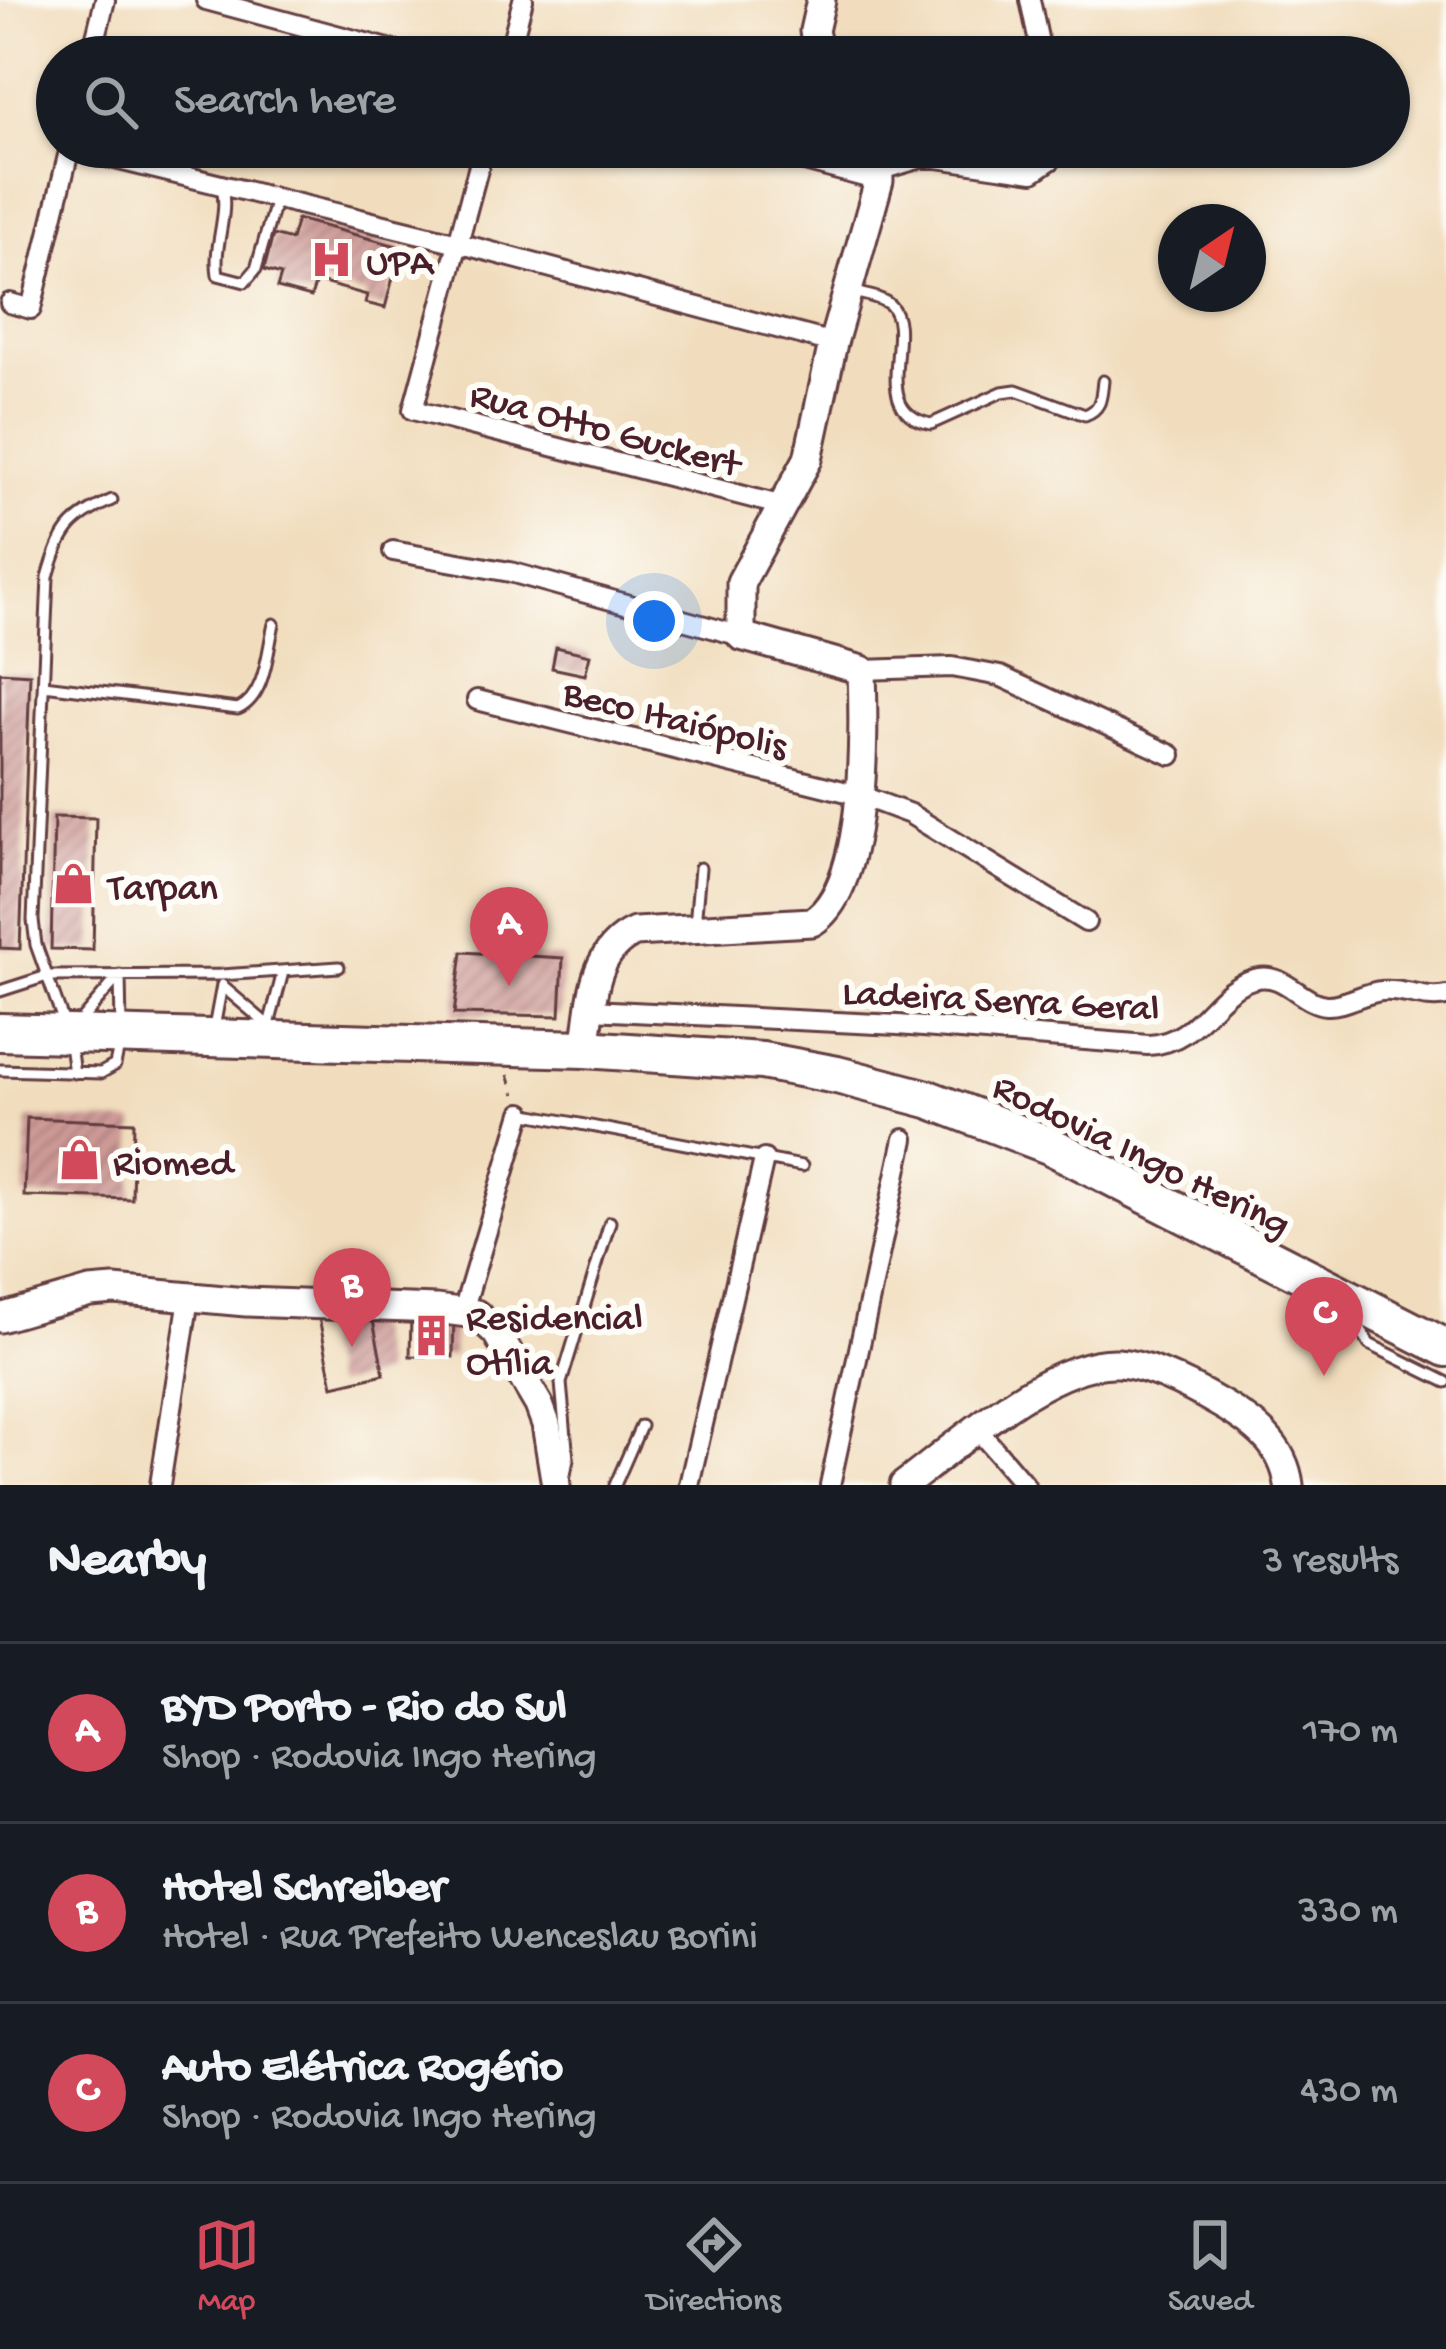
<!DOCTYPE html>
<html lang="en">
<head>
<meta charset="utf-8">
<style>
	:root { --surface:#171b24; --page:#242831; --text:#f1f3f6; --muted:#9ea1a6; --line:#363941; --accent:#d1495b }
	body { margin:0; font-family:"Gochi Hand",sans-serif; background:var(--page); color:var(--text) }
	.compass { position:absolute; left:1158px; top:204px; width:108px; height:108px; border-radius:50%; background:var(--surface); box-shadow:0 3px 9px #0004; rotate:35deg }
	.you { position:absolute; left:654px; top:621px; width:42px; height:42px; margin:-30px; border:9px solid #fff; border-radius:50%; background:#1a73e8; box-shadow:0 0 0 18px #1a73e833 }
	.badge { display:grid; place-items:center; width:78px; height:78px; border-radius:50%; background:var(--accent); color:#fff; font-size:39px; font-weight:700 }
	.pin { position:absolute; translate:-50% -99px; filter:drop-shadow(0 3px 6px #0008) }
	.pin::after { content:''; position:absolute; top:63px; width:42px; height:36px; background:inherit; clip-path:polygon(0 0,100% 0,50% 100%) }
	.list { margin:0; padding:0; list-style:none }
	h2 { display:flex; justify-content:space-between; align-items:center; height:156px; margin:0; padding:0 48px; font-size:51px }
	h2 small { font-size:39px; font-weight:400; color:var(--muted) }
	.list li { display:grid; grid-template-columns:78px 1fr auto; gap:36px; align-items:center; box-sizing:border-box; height:180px; padding:0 48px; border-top:3px solid var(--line) }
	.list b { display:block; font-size:45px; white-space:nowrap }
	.list p { margin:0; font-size:39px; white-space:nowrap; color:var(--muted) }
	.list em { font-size:39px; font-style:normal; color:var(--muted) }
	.icon { flex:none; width:66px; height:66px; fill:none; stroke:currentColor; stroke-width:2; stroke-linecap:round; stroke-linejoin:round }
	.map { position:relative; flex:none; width:1446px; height:1485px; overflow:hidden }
	.search { position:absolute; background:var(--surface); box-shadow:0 3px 9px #0004; left:36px; right:36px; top:36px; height:132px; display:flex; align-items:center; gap:30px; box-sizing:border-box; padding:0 42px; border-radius:66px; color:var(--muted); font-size:45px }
	.sheet { height:696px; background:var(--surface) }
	nav { display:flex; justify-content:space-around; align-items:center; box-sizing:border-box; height:168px; border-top:3px solid var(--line); background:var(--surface); font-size:33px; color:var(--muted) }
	nav a { display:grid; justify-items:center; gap:6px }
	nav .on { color:var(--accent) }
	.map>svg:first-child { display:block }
	.building { fill:url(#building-hatch) }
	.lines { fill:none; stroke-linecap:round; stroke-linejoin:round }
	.lane-casing { stroke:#633c41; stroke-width:15 }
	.street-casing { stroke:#633c41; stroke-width:24 }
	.secondary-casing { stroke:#633c41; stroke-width:33 }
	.highway-casing { stroke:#633c41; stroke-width:42 }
	.path { stroke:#633c41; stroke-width:3; stroke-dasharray:9 9; stroke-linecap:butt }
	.lane { stroke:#fff; stroke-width:9 }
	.street { stroke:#fff; stroke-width:18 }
	.secondary { stroke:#fff; stroke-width:27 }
	.highway { stroke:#fff; stroke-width:36 }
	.labels { text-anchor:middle; stroke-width:12; stroke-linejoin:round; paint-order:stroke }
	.poi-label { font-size:39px; fill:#4a1f2b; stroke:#fdfcf7; text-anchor:start }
	.street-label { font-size:39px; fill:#4a1f2b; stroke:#fdfcf7 }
</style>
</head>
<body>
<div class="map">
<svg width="1446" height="1485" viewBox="0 0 1446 1485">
	<defs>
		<pattern id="building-hatch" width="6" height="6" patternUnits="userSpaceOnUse" patternTransform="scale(3)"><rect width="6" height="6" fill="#cd9a96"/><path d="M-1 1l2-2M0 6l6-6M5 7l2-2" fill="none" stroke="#a87d7b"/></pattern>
	</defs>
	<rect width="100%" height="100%" fill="#fdfcf7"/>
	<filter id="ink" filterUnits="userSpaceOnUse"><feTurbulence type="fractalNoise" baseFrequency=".00833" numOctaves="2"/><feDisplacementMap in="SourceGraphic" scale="24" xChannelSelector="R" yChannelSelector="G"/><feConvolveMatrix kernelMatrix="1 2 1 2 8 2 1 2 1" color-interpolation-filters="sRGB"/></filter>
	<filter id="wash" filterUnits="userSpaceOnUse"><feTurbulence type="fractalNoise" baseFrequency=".004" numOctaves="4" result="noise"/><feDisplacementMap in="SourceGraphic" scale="48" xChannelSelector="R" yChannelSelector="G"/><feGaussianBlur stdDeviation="2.7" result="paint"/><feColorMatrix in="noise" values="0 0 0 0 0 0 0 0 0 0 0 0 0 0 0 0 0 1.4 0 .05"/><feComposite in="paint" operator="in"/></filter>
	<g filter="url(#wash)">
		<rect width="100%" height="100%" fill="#f1ddbd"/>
		<g id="blocks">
			<path class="building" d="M297,219l104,28 -16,61 -20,-5 2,-8 -51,-14 -5,16 -34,-9 4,-13 -17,-5 9,-35 18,5z
				M556,647l34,8 -5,20 -33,-7z
				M0,672l30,2 -10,275 -20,-1z
				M54,817l42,1 -3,132 -42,-1z
				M462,952l101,6 -3,58 -106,-2z
				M27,1118l107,4 -2,77 -108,-3z
				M411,1316l43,1 -1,40 -43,-1z
				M319,1318l54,3 11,53 -51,12z"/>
		</g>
	</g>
	<g filter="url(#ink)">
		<use href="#blocks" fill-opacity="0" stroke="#633c41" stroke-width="3"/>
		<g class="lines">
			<defs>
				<path id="lane" d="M222,186c7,31 -9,58 -4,89l27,7 11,-13 20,-70
					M853,292c12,3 28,5 37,13 27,27 -24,106 41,119l71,-32 14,-2 69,25c17,-6 16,-18 18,-34
					M44,685l194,24c28,-13 29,-57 36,-85
					M695,925l5,-57
					M120,975l1,54
					M222,986l52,44
					M0,991l47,-15 174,-1 118,-8
					M64,1023l-28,-78 -3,-25 15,-343c13,-45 21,-58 64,-77
					M269,1025l14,-53
					M76,1026l44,-51
					M214,1028l8,-43
					M70,1045l4,28
					M0,1070l101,3 14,-8 4,-19
					M522,1113l280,53
					M1353,1316l16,28 77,38
					M564,1480l4,-21 -7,-76 49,-161
					M615,1485l26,-59"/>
				<path id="street" d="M206,0l212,57
					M1030,0l12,57
					M91,57l14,-57
					M508,57l15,-57
					M484,147l-71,263 370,96
					M752,147l127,34
					M70,148l388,95 375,100
					M880,170l41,-12h16l96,14 19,-13 4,-12
					M10,303l21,6 39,-162
					M393,551l117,21 231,64
					M862,670l90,-3 48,9 171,79
					M477,700l382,95 51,19 176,108
					M591,1010l307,15 250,20c54,-2 64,-59 110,-67 27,-5 43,25 68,27 18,1 37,-12 55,-14 22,-3 43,10 65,5
					M463,1311l59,-198
					M978,1430l47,55
					M160,1485l29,-187
					M689,1485l75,-326
					M830,1485l74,-346"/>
				<path id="secondary" d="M820,57l-6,-26 7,-31
					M585,1049c7,-43 5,-98 50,-117l177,-10c56,-34 52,-192 50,-252l-121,-34v-54l67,-123 25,-116 46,-162 -1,-34
					M0,1318l90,-26 24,-2 132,12 190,7 40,5 20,18 43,73 7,19 10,61
					M904,1485c54,-40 145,-125 214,-122 33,2 74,24 103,41 33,19 63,41 68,81"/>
				<path id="highway" d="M0,1032l585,17 177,12 75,14 91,24 123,47 395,202"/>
			</defs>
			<use href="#lane" class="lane-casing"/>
			<use href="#street" class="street-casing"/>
			<use href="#secondary" class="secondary-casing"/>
			<use href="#highway" class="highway-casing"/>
			<path class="path" d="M508,1075l7,19"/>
			<use href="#lane" class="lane"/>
			<use href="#street" class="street"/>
			<use href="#secondary" class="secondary"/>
			<use href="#highway" class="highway"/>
		</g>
	</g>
	<defs>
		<symbol id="hospital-bare" viewBox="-9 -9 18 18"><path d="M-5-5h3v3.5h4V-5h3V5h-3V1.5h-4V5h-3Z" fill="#d1495b" stroke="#fdfcf7" stroke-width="2.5" paint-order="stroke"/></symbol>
		<symbol id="shop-bare" viewBox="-9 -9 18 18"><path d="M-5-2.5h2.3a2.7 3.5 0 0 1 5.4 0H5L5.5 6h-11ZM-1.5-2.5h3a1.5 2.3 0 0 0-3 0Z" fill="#d1495b" stroke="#fdfcf7" stroke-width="2.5" paint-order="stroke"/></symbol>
		<symbol id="building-bare" viewBox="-9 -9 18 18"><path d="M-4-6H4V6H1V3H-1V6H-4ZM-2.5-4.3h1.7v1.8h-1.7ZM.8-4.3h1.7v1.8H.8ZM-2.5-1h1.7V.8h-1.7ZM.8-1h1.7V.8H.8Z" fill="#d1495b" stroke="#fdfcf7" stroke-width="2.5" paint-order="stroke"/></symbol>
	</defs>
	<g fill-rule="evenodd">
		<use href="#hospital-bare" x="302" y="230" width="59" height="59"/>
		<use href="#shop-bare" x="44" y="854" width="59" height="59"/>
		<use href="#shop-bare" x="50" y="1130" width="59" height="59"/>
		<use href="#building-bare" x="402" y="1306" width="59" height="59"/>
	</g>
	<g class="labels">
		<g class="poi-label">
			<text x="366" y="273">UPA</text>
			<text x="108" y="898">Tarpan</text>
			<text x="113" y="1173">Riomed</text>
			<text x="466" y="1328">Residencial<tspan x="466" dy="45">Otília</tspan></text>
		</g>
		<g class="street-label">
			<text transform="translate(606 426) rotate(15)" y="14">Rua Otto Guckert</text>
			<text transform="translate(676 716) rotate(14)" y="14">Beco Itaiópolis</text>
			<text transform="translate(1001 997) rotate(3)" y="14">Ladeira Serra Geral</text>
			<text transform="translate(1143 1152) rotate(26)" y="14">Rodovia Ingo Hering</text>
		</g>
	</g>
</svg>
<svg class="compass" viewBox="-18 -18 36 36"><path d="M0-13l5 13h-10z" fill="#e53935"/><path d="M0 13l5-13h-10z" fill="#9ea1a6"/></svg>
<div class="you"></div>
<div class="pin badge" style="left:509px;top:986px">A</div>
<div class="pin badge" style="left:352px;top:1347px">B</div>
<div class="pin badge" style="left:1324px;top:1376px">C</div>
<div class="search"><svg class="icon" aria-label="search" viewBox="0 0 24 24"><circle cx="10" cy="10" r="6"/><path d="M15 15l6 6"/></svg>Search here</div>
</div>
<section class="sheet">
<h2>Nearby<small>3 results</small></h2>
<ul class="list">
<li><span class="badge">A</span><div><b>BYD Porto - Rio do Sul</b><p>Shop · Rodovia Ingo Hering</p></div><em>170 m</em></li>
<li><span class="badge">B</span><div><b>Hotel Schreiber</b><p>Hotel · Rua Prefeito Wenceslau Borini</p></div><em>330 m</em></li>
<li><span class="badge">C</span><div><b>Auto Elétrica Rogério</b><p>Shop · Rodovia Ingo Hering</p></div><em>430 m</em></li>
</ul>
</section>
<nav>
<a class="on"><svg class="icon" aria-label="map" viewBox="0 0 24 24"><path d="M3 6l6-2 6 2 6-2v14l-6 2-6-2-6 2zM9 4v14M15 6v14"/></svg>Map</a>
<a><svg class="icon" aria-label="directions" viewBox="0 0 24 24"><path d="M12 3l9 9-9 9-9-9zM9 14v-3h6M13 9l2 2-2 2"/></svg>Directions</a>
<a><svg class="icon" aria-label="saved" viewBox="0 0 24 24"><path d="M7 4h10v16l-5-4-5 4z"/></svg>Saved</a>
</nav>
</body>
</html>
